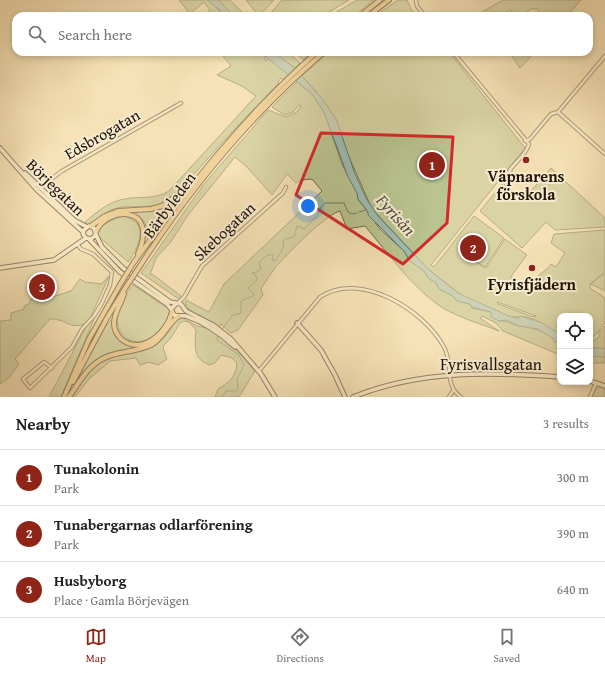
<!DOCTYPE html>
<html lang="en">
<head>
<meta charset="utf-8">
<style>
	:root { --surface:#fff; --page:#f6f6f6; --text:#202124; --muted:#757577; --line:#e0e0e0; --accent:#8f2418 }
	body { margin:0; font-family:"Gentium Book Plus",serif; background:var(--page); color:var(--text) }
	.controls { position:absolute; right:12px; bottom:12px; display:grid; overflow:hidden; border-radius:8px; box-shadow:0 2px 6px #0003 }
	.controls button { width:36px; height:36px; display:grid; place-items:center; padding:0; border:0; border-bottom:1px solid var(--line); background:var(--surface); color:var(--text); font:20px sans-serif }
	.you { position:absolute; left:308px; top:206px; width:14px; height:14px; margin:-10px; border:3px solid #fff; border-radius:50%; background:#1a73e8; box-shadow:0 0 0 6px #1a73e833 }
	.badge { display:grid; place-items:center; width:26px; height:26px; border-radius:50%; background:var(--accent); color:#fff; font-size:13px; font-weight:700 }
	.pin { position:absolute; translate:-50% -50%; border:2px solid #fff; box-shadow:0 1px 4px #0006 }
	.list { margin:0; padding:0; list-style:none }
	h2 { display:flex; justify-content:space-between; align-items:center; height:52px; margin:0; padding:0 16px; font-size:17px }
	h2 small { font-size:13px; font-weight:400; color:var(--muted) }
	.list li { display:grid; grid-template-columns:26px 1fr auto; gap:12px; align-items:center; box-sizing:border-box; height:56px; padding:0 16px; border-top:1px solid var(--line) }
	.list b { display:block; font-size:15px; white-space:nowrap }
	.list p { margin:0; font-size:13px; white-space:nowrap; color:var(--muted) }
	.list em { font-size:13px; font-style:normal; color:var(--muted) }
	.icon { flex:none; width:22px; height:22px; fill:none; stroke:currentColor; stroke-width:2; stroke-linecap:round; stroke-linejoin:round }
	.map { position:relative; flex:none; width:605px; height:397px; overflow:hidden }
	.search { position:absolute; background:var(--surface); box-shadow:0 2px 6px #0003; left:12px; right:12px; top:12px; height:44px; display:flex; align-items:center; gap:10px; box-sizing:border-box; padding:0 14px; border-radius:12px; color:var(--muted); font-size:15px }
	.sheet { height:220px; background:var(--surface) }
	nav { display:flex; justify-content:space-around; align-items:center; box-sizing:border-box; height:56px; border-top:1px solid var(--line); background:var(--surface); font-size:11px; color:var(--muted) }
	nav a { display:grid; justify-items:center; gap:2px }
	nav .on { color:var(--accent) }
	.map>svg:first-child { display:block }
	.green { fill:#b9c490; stroke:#6d6c4c; fill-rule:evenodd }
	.water { fill:#9dbdb4; stroke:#6b796f }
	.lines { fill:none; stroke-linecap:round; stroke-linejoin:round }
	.stream { stroke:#6b796f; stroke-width:1 }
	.street-casing { stroke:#564733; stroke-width:4.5 }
	.secondary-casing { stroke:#211307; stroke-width:5.5 }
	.primary-casing { stroke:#211307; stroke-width:6 }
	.street { stroke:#f8ecd0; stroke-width:2.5 }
	.secondary { stroke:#f8ecd0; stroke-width:3.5 }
	.primary { stroke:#eac17b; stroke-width:4 }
	.primary-bridge-casing { stroke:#211307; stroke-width:6; stroke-linecap:butt }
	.primary-bridge { stroke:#eac17b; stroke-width:4 }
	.marked { fill:none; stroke:#d62828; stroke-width:3; stroke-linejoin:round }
	.poi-dot { fill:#8f2418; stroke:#f8ecd0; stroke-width:1.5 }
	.labels { text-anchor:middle; stroke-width:4; stroke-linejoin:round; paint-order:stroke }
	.street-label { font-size:16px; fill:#211307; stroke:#f8ecd0 }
	.poi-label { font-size:16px; font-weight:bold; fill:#211307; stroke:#f8ecd0 }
	.water-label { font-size:17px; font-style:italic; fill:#4c4e44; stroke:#f8ecd0 }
</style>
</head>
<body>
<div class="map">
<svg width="605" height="397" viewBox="0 0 605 397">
	<rect width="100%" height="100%" fill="#f5e2b6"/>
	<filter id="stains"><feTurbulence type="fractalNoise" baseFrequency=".005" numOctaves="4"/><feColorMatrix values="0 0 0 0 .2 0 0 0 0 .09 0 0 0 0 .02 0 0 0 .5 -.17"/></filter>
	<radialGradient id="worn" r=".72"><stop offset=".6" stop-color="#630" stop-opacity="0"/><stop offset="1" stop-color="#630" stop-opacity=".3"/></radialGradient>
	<path class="green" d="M179,0h29l12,11 2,5h-19l7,-6 -6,-8 -14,12z
		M218,0h12l16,16h-12z
		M246,0h28l-15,16z
		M282,0h67l-27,16h-54z
		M357,0h17l-20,16h-24z
		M398,0h9l5,11 8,5h-45z
		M503,0h78l-14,16h-32l4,-4 -2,-3h-6l-10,7 -12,-6 -9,6h-25z
		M220,52h40l6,5 -2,2 2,2 2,-3 21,17 -5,5 -3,-2 -3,4 1,1 -48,50 -53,59 -12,10 -11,4 -33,1 -12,3 -19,15h-3l-3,-3c12,-10 23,-20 39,-23 16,-3 31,1 45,-8l87,-95 -14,-10 -25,-11 14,-9z
		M275,52h13l12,11 -5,5 -21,-15z
		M294,52h18l-9,8z
		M329,52h120l76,96 -94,117 3,2 40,-51 30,22 -19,29 -13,-8 -3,3 3,-2 14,8 19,-29 22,16 -15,20 -1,8 14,4 24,-20 2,-3 5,3 9,-14 -14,-10 3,-9 51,-4v61l-14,-7 13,-11 -14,11v4l15,10v25l-15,18h3l7,-5 -2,-3 7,-7v23l-15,-2v-31h-30v10h-4l4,3v5l-24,-14 -11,-3h-14l-47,-20 -36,-28 -56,-60 -24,-54 -12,-36 -20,-28 -14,-15zM497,302l39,14 -3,1 -35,-13z
		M513,52h22l-15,16 -9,-13z
		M297,82l15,12 12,18 19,54 14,27 1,6 22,30 24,22 6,10 15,11 3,6 8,5 3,6 14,7 4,5 13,3 2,4 19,4 8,9c8,-1 13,4 21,5 19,3 25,6 40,18v11l-57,-24 -7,-8 -14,-7 -2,2 19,13c-18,-7 -39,-13 -56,-23 -29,-18 -55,-55 -78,-82l-18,3 -7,-18c-14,3 -55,45 -65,57 -5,7 -10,14 -14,21l2,6 -25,35 -7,3 -10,-9 -2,3 -29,-16 -5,-8 1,-3 23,12 15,-28 98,-93 -10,-12 -11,1 -5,3 -9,-9 -15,21 -26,-29 -11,-9 -47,58 -18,28 -14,15 -6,17 2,-1 29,22 -2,3 -38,-26 63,-89 64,-74 18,7 11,-5 4,-6 -2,-1 -6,7 -8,3 -13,-8z
		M551,168l54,50v9l-50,3 -9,-8 -24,26 -42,-37 23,-28 20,17z
		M175,201l-28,37c1,-12 -3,-19 -12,-26l24,-3z
		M123,216c27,6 17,30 5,46l-31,-27c2,-11 17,-16 26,-19z
		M109,276l-21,47c-19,8 -22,-5 -38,-4l-35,40 4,5 -10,14 -9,6v-63l11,-1v-7l13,-4v-3l5,-2 2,-5 18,-1 22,-7 9,-12 5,3 16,2z
		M133,285l36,24 1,4c-23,54 -80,24 -37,-28z
		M95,317l-34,80h-12l37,-70z
		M178,318c8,0 12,4 19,8 3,1 6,1 9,2 19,8 36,27 49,43l-16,26h-24l3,-8c11,-6 18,-12 19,-26l-5,-5 -11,-3 -6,8 -5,2c-18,-6 -15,-19 -14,-35l-7,-8 -5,-1 -4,2 -10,16 -6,6 -1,3 4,11 -9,6 -9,-3 -9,3 -4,-7 -26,3 -21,18 -14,18h-3c16,-32 28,-37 61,-45 9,-3 18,-4 26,-10 9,-6 12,-16 19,-24z
		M112,319c3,17 8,23 24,29 -30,4 -37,6 -58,29l26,-48z
		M590,356l15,1v6h-15z
		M600,387l5,2v8h-13l5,-9z"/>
	<path class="water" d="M208,0h10l16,16h-12l-2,-6z
		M260,52h14l21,16 28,32 13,19 19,55 11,24 12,18 50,53 30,24 53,24 7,1 3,-2 21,7 18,11v10l-6,-2v-3l-16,-10 -19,-3 -13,-6 -7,1 -8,-4v-5l-19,-5 -2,-3 -13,-3 -4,-5 -14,-7 -3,-6 -8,-5 -3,-6 -15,-11 -6,-10 -36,-36v-3l-10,-13 -1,-6 -9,-16 -24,-65 -12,-18z
		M590,347l15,2v8l-15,-1z"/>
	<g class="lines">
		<path class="stream" d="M359,212l7,-2
			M222,329l11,-14 8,-2v-12l14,-6 -7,-7 9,-8 -1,-4 -4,-3 5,-1 4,-3 -2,-7c5,-4 7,-8 14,-7l-1,5 3,1 6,-9 3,-8 -1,-3 2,-2 9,-2 3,-11 8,3 8,-10 3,-1 5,-11 4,-4h19l4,9 4,2 5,-1
			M218,335l-1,5 22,15 5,10 -7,14 1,10 -2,2h-10l-4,6"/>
		<defs>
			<path id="street" d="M416,0l1,6 8,10
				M453,52l76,92c-4,15 -22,22 -23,36l2,3 3,-1 2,-2 -3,-9
				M558,112l47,42
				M525,141l5,-2 21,-25 7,-2 47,-56
				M39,188l23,-17 119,-68
				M178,303l6,-6 18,-31 81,-73 3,-6
				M52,368l-8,-6 -21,17 7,9 42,-41 10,-18 12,-13 8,-13 8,-18 2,-13 -19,-18 -12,-5 -4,-5
				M259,371l61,-74c40,-27 104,13 124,50 10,18 -1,37 17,50
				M449,397l4,-6
				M590,397l6,-14"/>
			<path id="secondary" d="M0,148l37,42 46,42
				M25,173l49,47 13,7
				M96,235l-5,4 -5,-1 -3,-4 1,-4 5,-4 5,2 2,7 6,12 21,21 47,34 11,2 5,7 27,14 18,14 30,35 14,23
				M89,239l31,33 47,32 4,5
				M0,268l54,-8 32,-22
				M176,304l-5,5 3,6c4,2 8,0 12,1 18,6 35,18 49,31
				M297,323l24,27 14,25 10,22
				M590,381l15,5
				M353,397c67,-27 136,-25 207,-20"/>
			<path id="primary" d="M360,16l20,-16
				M368,16l21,-16
				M91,226l14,-10 13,-5 33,-2 11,-3 25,-18
				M96,232c9,-25 64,-29 42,22
				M134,262c55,-75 112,-148 183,-210
				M140,266c51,-79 113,-153 184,-214
				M124,294c-3,10 -10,19 -10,29 0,6 3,12 7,16 21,17 46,-6 51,-27
				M73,382l34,-64 19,-31
				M64,397l25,-58 32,-56
				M69,397c12,-17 21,-36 43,-42 13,-4 27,-4 39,-10 13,-7 16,-21 28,-29"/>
		</defs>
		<use href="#street" class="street-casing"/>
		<use href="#secondary" class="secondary-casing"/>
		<use href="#primary" class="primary-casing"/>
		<use href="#street" class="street"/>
		<use href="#secondary" class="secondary"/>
		<use href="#primary" class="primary"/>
		<defs>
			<path id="primary-bridge" d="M121,283l13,-21
				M126,287l14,-21"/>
		</defs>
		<use href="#primary-bridge" class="primary-bridge-casing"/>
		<use href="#primary-bridge" class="primary-bridge"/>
	</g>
	<path d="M0 0H605V397H0ZM321,133l132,4 -6,86 -44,41 -107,-69z" fill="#f5e2b6" fill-opacity=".55" fill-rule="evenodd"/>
	<path class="marked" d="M321,133l132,4 -6,86 -44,41 -107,-69z"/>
	<g class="poi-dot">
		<circle cx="526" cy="160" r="4"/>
		<circle cx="532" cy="268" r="4"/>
	</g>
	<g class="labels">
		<g class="street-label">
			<text transform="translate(102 134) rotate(-30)" y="6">Edsbrogatan</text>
			<text transform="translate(56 187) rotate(44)" y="6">Börjegatan</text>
			<text transform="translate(169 205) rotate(-54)" y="6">Bärbyleden</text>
			<text transform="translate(224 231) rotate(-43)" y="6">Skebogatan</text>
			<text x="491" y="370">Fyrisvallsgatan</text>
		</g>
		<g class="poi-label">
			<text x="526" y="182">Väpnarens<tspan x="526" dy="18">förskola</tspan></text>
			<text x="532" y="290">Fyrisfjädern</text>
		</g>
		<g class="water-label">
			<text transform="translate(396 215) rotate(48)" y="6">Fyrisån</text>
		</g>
	</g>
	<rect width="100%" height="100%" filter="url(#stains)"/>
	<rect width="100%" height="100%" fill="url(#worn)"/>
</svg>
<div class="controls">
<button><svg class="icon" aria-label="locate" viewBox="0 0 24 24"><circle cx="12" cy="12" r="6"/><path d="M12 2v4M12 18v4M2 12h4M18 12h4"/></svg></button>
<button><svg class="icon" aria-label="layers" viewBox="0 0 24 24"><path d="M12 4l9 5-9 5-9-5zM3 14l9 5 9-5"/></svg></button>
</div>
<div class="you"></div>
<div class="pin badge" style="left:432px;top:165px">1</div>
<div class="pin badge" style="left:473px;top:248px">2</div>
<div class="pin badge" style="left:42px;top:287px">3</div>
<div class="search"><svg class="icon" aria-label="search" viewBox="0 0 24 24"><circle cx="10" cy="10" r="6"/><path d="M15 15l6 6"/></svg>Search here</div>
</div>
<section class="sheet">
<h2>Nearby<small>3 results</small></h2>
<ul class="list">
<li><span class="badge">1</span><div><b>Tunakolonin</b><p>Park</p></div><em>300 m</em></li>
<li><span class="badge">2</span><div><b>Tunabergarnas odlarförening</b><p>Park</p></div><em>390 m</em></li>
<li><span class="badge">3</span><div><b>Husbyborg</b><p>Place · Gamla Börjevägen</p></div><em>640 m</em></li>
</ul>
</section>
<nav>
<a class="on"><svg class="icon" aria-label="map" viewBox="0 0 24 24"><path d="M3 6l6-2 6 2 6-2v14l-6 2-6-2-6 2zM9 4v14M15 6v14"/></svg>Map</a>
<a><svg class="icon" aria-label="directions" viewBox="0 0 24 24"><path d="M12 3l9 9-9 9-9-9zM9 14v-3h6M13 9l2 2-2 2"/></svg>Directions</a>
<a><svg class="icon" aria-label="saved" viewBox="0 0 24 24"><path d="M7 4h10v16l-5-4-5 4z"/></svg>Saved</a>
</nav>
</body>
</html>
